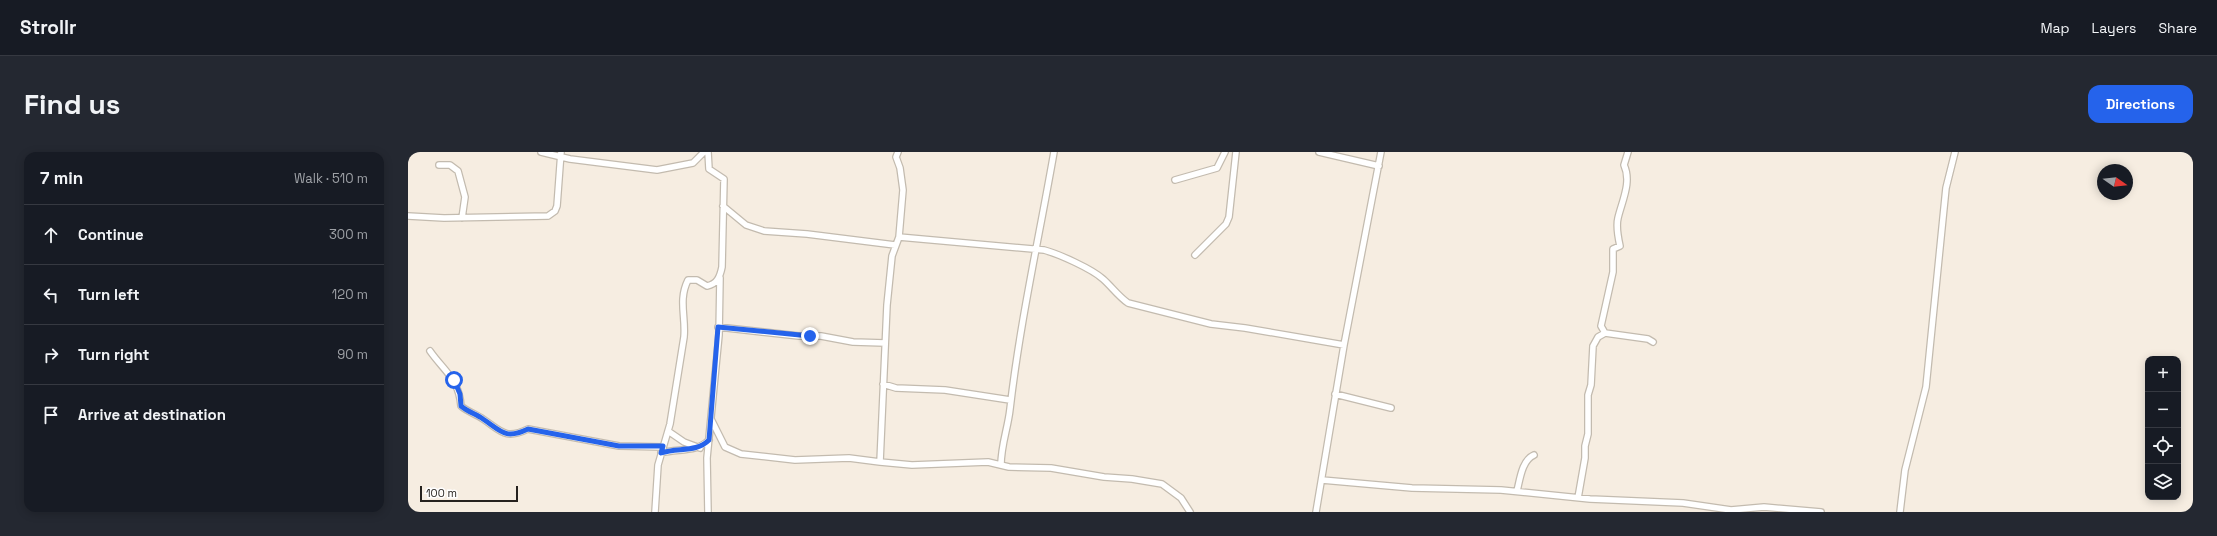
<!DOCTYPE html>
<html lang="en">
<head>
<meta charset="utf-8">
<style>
	:root { --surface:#171b24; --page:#242831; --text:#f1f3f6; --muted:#9ea1a6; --line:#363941; --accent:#2563eb }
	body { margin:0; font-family:"Space Grotesk",sans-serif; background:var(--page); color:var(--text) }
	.controls { position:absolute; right:12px; bottom:12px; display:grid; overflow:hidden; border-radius:8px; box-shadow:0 2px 10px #0003 }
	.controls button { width:36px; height:36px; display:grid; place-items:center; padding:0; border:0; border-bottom:1px solid var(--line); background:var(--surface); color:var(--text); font:20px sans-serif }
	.compass { position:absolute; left:1689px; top:12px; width:36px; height:36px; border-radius:50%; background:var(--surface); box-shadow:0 2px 10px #0003; rotate:104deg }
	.scale { position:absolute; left:12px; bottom:10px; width:98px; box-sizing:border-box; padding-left:4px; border:2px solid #26221e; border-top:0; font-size:11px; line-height:14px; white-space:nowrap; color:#26221e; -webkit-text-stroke:3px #fff; paint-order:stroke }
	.stop { position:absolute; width:12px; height:12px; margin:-9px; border:3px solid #2563eb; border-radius:50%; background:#fff }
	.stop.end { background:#2563eb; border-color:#fff; box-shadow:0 1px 4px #0008 }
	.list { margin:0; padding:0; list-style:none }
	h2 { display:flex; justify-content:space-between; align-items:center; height:52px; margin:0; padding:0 16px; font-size:17px }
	h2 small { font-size:13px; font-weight:400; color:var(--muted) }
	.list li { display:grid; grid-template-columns:26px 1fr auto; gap:12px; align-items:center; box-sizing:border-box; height:60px; padding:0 16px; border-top:1px solid var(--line) }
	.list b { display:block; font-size:15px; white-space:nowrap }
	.list em { font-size:13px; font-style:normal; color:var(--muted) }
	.icon { flex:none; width:22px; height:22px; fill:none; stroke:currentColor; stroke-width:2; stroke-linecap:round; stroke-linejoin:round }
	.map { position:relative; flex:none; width:1785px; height:360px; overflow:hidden; border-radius:12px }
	header { display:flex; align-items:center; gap:24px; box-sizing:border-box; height:56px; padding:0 20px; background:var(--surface); border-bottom:1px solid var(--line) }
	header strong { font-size:19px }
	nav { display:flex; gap:22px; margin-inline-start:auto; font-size:14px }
	.intro { display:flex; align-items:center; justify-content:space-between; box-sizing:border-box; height:96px; padding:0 24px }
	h1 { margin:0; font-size:28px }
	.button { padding:10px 18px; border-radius:12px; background:var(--accent); color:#fff; font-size:14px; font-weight:700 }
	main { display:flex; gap:24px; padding:0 24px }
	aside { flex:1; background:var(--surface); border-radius:12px; box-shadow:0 2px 10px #0003 }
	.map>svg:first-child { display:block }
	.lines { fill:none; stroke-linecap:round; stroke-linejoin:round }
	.minor-casing { stroke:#c3bbaf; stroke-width:8 }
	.minor { stroke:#fff; stroke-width:5.5 }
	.route { stroke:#2563eb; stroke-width:5 }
</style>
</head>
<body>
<header>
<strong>Strollr</strong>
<nav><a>Map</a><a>Layers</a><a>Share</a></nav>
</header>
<div class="intro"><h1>Find us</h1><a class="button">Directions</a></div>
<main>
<aside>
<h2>7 min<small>Walk · 510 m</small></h2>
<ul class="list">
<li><svg class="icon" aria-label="ahead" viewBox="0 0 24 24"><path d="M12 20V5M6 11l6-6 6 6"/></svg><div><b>Continue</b></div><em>300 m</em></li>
<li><svg class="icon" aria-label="left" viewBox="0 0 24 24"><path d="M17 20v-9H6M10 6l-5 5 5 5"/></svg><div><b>Turn left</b></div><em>120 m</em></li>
<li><svg class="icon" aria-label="right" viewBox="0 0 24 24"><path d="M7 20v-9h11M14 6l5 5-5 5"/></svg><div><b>Turn right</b></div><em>90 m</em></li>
<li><svg class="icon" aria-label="arrive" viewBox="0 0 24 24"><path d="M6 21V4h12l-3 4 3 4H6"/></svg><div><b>Arrive at destination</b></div></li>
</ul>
</aside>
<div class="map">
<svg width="1785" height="360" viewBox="0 0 1785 360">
	<rect width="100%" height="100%" fill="#f6ede1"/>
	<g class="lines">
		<defs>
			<path id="minor" d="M133,0l29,7 87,11 36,-7 11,-11
				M911,0l60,14
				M31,13h11l8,6 7,26 -3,21
				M767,28l42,-12 8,-16
				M315,54l23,19 18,6 43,3 88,11
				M0,64l36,2 104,-2 7,-5 2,-5 4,-54
				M491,85l145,13c15,4 48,19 59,29 9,8 15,17 25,24l83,21 34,4 99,17
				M787,103l31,-31 3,-7 7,-65
				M310,175l81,9h22l32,6 32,1
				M1197,181l-4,-7 12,-54v-23l7,-3c-2,-9 -4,-20 -2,-28 4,-17 14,-36 6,-53l4,-13
				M22,199c14,20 29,28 31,55 7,6 15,8 22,13 18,12 22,21 45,10l91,17 44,1
				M475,232l13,4 49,2 65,10
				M927,242l56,14
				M303,267l14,28 16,7 54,6 54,-2 31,4 7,-157 5,-49 7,-19 4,-47 -3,-22 -4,-11 2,-5
				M260,279l16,11 16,6
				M253,301c17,-5 35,0 48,-13
				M472,310l32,3 76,-3 21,5 42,1 53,9 28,2 30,5 19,14 9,14
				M593,313c0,-20 7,-37 9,-56 10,-87 29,-171 44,-257
				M914,328l90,8 89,2 89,9 93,4 48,7 33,-3 57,5
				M1109,339c3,-12 5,-31 17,-36
				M1170,346l7,-40v-12l3,-12v-39l3,-10 2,-39 5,-9 7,-4 43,6 5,3
				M247,360l3,-47 12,-41 14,-87c2,-20 -6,-37 4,-57h9l10,6c10,-2 13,-9 15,-19l2,-88 -15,-10 -1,-17
				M300,360l-1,-54 12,-123 1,-57
				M908,360l28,-167 37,-193
				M1492,360l5,-42 21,-83 20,-199 9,-36"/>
		</defs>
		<use href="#minor" class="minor-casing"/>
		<use href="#minor" class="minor"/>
	</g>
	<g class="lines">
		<path class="route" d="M46,228l6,14 1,12c7,6 15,8 22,13 18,12 22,21 45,10l91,17h44l-2,7c17,-6 35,0 48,-13l9,-113 92,9"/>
	</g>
</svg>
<div class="controls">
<button>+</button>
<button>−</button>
<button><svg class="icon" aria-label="locate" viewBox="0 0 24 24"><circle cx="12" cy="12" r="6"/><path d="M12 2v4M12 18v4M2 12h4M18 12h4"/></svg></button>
<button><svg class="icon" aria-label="layers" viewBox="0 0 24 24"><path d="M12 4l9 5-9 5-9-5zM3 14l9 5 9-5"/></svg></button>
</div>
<svg class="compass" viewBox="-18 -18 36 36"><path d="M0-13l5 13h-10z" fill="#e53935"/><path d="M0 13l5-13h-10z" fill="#9ea1a6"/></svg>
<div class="scale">100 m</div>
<div class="stop" style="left:46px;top:228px"></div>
<div class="stop end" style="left:402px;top:184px"></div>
</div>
</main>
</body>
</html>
